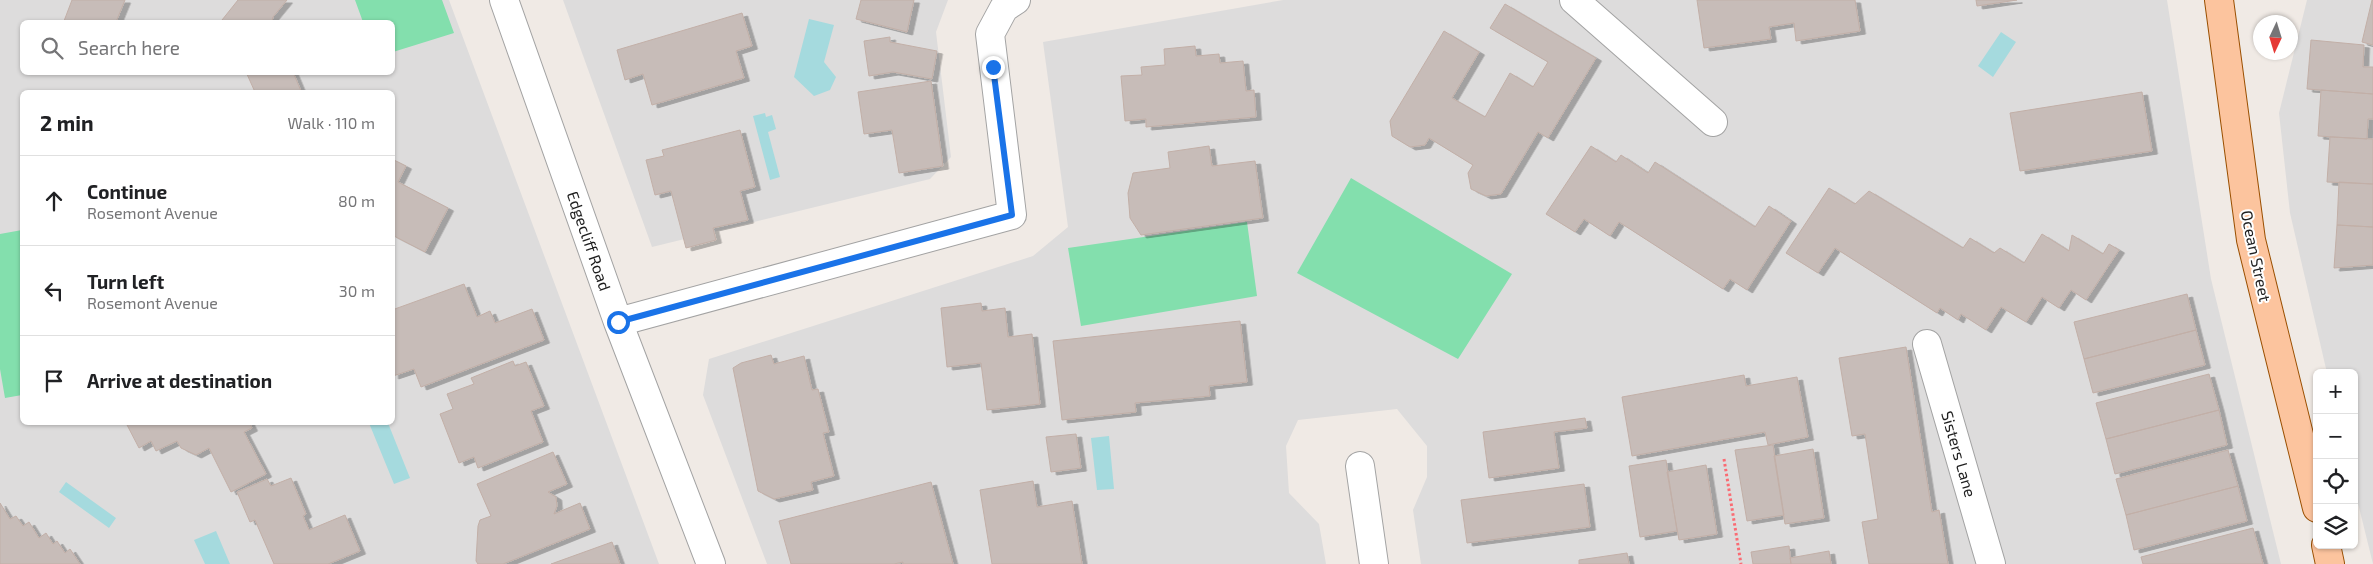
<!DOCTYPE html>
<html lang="en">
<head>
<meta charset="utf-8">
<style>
	:root { --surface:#fff; --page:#f6f6f6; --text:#202124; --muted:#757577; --line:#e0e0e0 }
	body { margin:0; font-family:"Exo 2",sans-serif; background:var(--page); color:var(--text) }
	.controls { position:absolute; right:15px; bottom:15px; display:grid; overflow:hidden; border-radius:8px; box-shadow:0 1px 4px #0004 }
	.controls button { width:45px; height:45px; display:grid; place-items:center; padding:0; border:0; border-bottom:1px solid var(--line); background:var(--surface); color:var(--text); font:25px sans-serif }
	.compass { position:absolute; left:2253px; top:15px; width:45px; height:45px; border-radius:50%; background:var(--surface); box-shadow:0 1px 4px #0004; rotate:184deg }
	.stop { position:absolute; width:15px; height:15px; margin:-11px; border:4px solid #1a73e8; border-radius:50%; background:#fff }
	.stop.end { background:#1a73e8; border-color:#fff; box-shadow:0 1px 5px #0008 }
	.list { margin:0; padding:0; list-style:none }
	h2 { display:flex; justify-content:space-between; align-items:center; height:65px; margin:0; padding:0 20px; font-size:21px }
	h2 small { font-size:16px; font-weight:400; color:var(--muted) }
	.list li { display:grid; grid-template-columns:32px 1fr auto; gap:15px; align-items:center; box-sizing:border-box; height:90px; padding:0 20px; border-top:1px solid var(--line) }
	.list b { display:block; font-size:19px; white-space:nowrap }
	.list p { margin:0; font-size:16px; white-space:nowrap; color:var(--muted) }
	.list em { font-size:16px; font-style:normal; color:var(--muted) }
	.icon { flex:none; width:28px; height:28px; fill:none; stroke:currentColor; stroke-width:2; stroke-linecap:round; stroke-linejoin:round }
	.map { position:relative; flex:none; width:2373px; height:564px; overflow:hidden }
	.search { position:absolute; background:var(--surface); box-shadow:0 1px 4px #0004; left:20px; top:20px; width:375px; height:55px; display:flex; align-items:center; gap:12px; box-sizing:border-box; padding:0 18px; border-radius:8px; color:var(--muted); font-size:19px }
	.panel { position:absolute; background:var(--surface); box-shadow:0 1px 4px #0004; left:20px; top:90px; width:375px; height:335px; border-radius:8px }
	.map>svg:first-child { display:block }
	.residential { fill:#dddcdc; fill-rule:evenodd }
	.pitch { fill:#83dfad }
	.water { fill:#a5dade }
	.building { fill:#c7bcb8; stroke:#c2afa7; filter:url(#shadow) }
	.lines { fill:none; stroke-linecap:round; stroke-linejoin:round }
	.minor-casing { stroke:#a3a3a3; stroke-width:30 }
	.major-casing { stroke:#9a4f00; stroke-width:30 }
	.path { stroke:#fa6b73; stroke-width:3; stroke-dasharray:2.5 2.5; stroke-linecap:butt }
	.minor { stroke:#fff; stroke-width:28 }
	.major { stroke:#fcc49e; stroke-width:28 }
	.route { stroke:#1a73e8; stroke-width:6 }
	.labels { text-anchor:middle; stroke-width:4; stroke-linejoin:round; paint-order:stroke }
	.street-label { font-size:16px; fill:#1f1f1f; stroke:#fff }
</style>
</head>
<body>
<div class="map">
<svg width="2373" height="564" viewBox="0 0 2373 564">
	<defs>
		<filter id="shadow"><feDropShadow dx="5.5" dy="3" stdDeviation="0" flood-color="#0004"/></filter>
	</defs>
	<rect width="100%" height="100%" fill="#f0eae5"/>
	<path class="residential" d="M0,0h449l210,564h-659zM22,22h370v50h-370zM22,92h370v330h-370z
		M563,0h385l-12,32 15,125 -21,22 -278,68z
		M1283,0h884l44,279 70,285h-860l-8,-54 14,-33v-31l-30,-37 -99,11 -12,26 3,47 30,31 7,40h-559l-64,-169 6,-36 324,-103 35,-29 -25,-185z
		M2307,0h66v564l-19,-77v-114h-27l-37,-160 -11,-100z"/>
	<path class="pitch" d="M355,0h87l12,33 -61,19 -1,-30h-29z
		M1351,178l161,96 -54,85 -161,-86z
		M1247,222l10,74 -176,30 -13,-78z
		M22,230v165l-17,3 -5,-29v-135z"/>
	<path class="water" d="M809,19l25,6 -10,37 12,15 -6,13 -16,6 -20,-19z
		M2001,32l15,10 -23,35 -15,-11z
		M765,113l1,4 6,-2 4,14 -8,3 12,45 -10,3 -17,-64z
		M369,423h19l22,55 -16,6z
		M1109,436l5,53 -17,1 -6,-52z
		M66,482l50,36 -7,10 -50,-36z
		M216,531l14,33h-25l-11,-24z"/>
	<path class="building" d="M72,0h53l-9,22h-48l-4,-1z
		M238,0h49l-14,17 -1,5h-49l-1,-2z
		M861,0h53l-7,32 -51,-13z
		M1697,0h158l5,31 -64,10 -2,-18 -25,4 2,12 -67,9z
		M1976,0h41l-40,6z
		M2372,0h1v45l-11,-3z
		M1505,4l91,54 -48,80 -10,-6 -37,62 -15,2 -15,-7 -3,-16 5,-8 -44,-27 -4,7 -15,2 -18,-11 -2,-15 54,-90 35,21 -27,46 33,19 25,-44 23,14 15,-25 -58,-34z
		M742,13l10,33 -16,5 8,27 -92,27 -9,-31 -18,6 -8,-30z
		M890,37v5l47,9 -5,28 -39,-7 -24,4 -5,-35z
		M2311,40l53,5 -1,22h10v27l-66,-5z
		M1195,46l1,10 23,-2 1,9 23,-2 3,30 8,-1 2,27 -110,10v-8l-21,2 -4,-45 21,-1 -1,-8 24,-2 -1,-16z
		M246,72h47l8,19 -46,1z
		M931,81l12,85 -44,7 -7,-43 -28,4 -6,-42z
		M2321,90l52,4v25h-5l-1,20 -49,-3z
		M2142,92l10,59 -132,20 -10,-58z
		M740,130l15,57 -15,4 8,29 -35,8 3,12 -30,8 -15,-57 -16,4 -9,-35 18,-4 -2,-6z
		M2330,137l43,2v45l-46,-2z
		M1209,146l3,20 43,-5 8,57 -122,17 -11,-17 -2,-25 5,-20 37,-5 -2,-16z
		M1591,146l25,16 5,-7 27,18 7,-11 100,65 14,-21 22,15 -44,69 -17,-11 -7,10 -104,-67 -9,14 -26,-17 -9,13 -29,-18z
		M392,159l14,7 -8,16 50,26 -23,44 -33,-17z
		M2339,182l34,2v43l-36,-2z
		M1829,188l26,16 14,-13 94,57 7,-10 24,15 6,-5 24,15 18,-29 27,17 3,-16 31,19 6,-10 10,6 -33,50 -15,-10 -12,18 -17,-11 -16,25 -25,-15 -15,23 -25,-16 -3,6 -18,-12 -3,5 -102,-65 -17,25 -32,-20z
		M2337,225l36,2v38l-39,3z
		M464,284l13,33 13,-6 5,12 37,-14 12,31 -123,47 -7,-18 -21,7 -1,-66z
		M2187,294l9,36 -112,29 -10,-37z
		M981,303l1,8 23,-3 3,29 24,-3 8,70 -53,6 -6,-47 -34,4 -6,-59z
		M1240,321l7,61 -38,4 1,10 -75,7 1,9 -74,8 -9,-79z
		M2196,330l9,35 -112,28 -9,-34z
		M1906,347l26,165 7,-2 9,54h-79l-7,-42 16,-3 -13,-85 -13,2 -13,-78z
		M771,355l3,9 30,-8 8,34 6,-1 11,43 -6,1 11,43 -23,6 2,8 -39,9 -16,-8 -25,-123 8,-5z
		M513,361l2,5 11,-4 18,44 -13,5 12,31 -65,26 -4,-11 -15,6 -19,-49 13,-5 -6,-15 27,-10 -3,-6z
		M2209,374l10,36 -113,29 -10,-36z
		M1744,375l2,11 51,-9 11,60 -40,8 -3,-13 -133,24 -10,-59z
		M2219,410l8,35 -112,29 -9,-35z
		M1585,418l2,10 -33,4 5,36 -70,10 -6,-46z
		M249,422l3,6 -8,4 22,42 -35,18 -22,-44 -13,7 -15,-7 -4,-7 -21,10 -5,-10 -12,7 -13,-25z
		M1076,434l5,34 -30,4 -5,-35z
		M1773,445l11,70 -37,6 -12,-71z
		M1813,449l11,69 -39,6 -11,-68z
		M2228,450l10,36 -112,29 -10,-36z
		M553,452l14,32 -19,8 8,5 1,9 -3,8 26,-11 10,26 -87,35h-25l-2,-3 2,-35 2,-6 11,-4 -14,-32z
		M1666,460l11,71 -37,6 -11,-71z
		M1706,465l11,69 -38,6 -12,-68z
		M291,478l15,36 -3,2 6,14 36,-15 15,36 -32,13h-54l-19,-44 -5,2 -13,-30 30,-13 4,7z
		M1033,481l4,26 35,-6 10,63h-90l-12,-74z
		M931,482l22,82h-50v-2l-9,2h-103l-12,-43z
		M1584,484l6,43 -123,16 -6,-43z
		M2238,486l9,35 -113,29 -8,-35z
		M0,503l10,16 6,-3 7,10 6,-4 10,16 7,-5 7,11 4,-3 8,12 5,-4 10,15h-80z
		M2253,528l10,36h-120l-2,-7z
		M612,542l8,22h-69z
		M1789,546l2,18h-38l-2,-12z
		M1829,551l2,13h-40l-1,-6z
		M1627,553l2,11h-50v-4z"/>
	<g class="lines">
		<defs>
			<path id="minor" d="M504,0l114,322 93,242
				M1574,0l139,122
				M618,322l394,-107 -22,-181 14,-26 12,-8
				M1927,344l64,220
				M1360,466l14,98"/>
			<path id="major" d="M2219,0l32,240 66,268
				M2326,545l4,19"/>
		</defs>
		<use href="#minor" class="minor-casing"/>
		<use href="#major" class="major-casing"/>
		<path class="path" d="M1724,459l17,105"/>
		<use href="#minor" class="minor"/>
		<use href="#major" class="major"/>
	</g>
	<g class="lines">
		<path class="route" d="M618,322l394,-107 -19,-148"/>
	</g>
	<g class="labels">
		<g class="street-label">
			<text transform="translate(589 241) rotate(71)" y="6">Edgecliff Road</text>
			<text transform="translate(2256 256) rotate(78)" y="6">Ocean Street</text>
			<text transform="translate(1959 454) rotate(74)" y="6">Sisters Lane</text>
		</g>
	</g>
</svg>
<div class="controls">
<button>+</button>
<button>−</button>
<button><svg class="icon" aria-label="locate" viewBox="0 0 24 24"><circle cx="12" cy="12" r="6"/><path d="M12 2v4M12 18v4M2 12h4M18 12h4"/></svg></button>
<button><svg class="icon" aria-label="layers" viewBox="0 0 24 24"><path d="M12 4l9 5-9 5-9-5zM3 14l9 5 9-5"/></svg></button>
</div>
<svg class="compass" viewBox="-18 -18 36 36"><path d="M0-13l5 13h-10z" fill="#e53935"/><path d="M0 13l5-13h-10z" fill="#757577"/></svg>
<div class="stop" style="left:618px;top:322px"></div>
<div class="stop end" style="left:993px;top:67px"></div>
<div class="search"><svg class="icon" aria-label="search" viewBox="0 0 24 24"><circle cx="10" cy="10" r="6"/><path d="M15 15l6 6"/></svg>Search here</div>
<section class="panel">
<h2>2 min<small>Walk · 110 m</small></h2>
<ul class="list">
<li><svg class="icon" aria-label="ahead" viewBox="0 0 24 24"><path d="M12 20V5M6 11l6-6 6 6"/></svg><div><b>Continue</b><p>Rosemont Avenue</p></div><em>80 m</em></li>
<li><svg class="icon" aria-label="left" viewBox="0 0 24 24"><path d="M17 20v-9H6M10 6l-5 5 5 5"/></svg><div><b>Turn left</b><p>Rosemont Avenue</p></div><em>30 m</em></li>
<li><svg class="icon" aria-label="arrive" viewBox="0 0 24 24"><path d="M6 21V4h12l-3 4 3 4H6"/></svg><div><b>Arrive at destination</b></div></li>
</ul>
</section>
</div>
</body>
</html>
